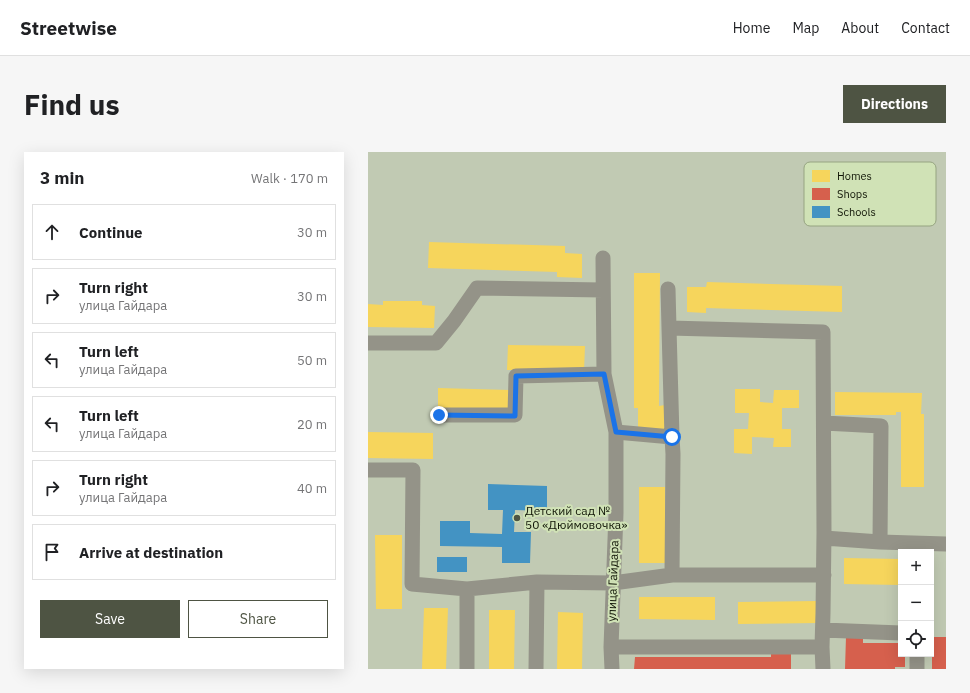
<!DOCTYPE html>
<html lang="en">
<head>
<meta charset="utf-8">
<style>
	:root { --surface:#fff; --page:#f6f6f6; --text:#202124; --muted:#757577; --line:#e0e0e0; --accent:#4e5443 }
	body { margin:0; font-family:"IBM Plex Sans",sans-serif; background:var(--page); color:var(--text) }
	.controls { position:absolute; right:12px; bottom:12px; display:grid; overflow:hidden; border-radius:0px; box-shadow:0 4px 16px #0002 }
	.controls button { width:36px; height:36px; display:grid; place-items:center; padding:0; border:0; border-bottom:1px solid var(--line); background:var(--surface); color:var(--text); font:20px sans-serif }
	.stop { position:absolute; width:12px; height:12px; margin:-9px; border:3px solid #1a73e8; border-radius:50%; background:#fff }
	.stop.end { background:#1a73e8; border-color:#fff; box-shadow:0 1px 4px #0008 }
	.list { margin:0; padding:0; list-style:none }
	h2 { display:flex; justify-content:space-between; align-items:center; height:52px; margin:0; padding:0 16px; font-size:17px }
	h2 small { font-size:13px; font-weight:400; color:var(--muted) }
	.list li { display:grid; grid-template-columns:26px 1fr auto; gap:12px; align-items:center; box-sizing:border-box; height:56px; margin:0 8px 8px; padding:0 8px; border:1px solid var(--line); border-radius:0px }
	.list b { display:block; font-size:15px; white-space:nowrap }
	.list p { margin:0; font-size:13px; white-space:nowrap; color:var(--muted) }
	.list em { font-size:13px; font-style:normal; color:var(--muted) }
	.actions { display:flex; gap:8px; padding:12px 16px }
	.actions a { flex:1; padding:9px 0; border:1px solid var(--accent); border-radius:0px; text-align:center; font-size:14px; color:var(--accent) }
	.actions .main { background:var(--accent); color:#fff }
	.icon { flex:none; width:22px; height:22px; fill:none; stroke:currentColor; stroke-width:2; stroke-linecap:round; stroke-linejoin:round }
	.map { position:relative; flex:none; width:578px; height:517px; overflow:hidden; border-radius:0px }
	header { display:flex; align-items:center; gap:24px; box-sizing:border-box; height:56px; padding:0 20px; background:var(--surface); border-bottom:1px solid var(--line) }
	header strong { font-size:19px }
	nav { display:flex; gap:22px; margin-inline-start:auto; font-size:14px }
	.intro { display:flex; align-items:center; justify-content:space-between; box-sizing:border-box; height:96px; padding:0 24px }
	h1 { margin:0; font-size:28px }
	.button { padding:10px 18px; border-radius:0px; background:var(--accent); color:#fff; font-size:14px; font-weight:700 }
	main { display:flex; gap:24px; padding:0 24px }
	aside { flex:1; background:var(--surface); border-radius:0px; box-shadow:0 4px 16px #0002 }
	.map>svg:first-child { display:block }
	.homes { fill:#f6d55c }
	.shops { fill:#d6604d }
	.schools { fill:#4393c3 }
	.lines { fill:none; stroke-linecap:round; stroke-linejoin:round }
	.minor { stroke:#949388; stroke-width:15 }
	.route { stroke:#1a73e8; stroke-width:5 }
	.poi-dot { fill:#4e5443; stroke:#d0e2b6; stroke-width:1.5 }
	.labels { text-anchor:middle; stroke-width:4; stroke-linejoin:round; paint-order:stroke }
	.poi-label { font-size:12px; fill:#101506; stroke:#d0e2b6; text-anchor:start }
	.street-label { font-size:12px; fill:#101506; stroke:#d0e2b6 }
	.key { fill:#d0e2b6; stroke:#96a481; stroke-width:1 }
	.key-label { font-size:11px; fill:#101506 }
</style>
</head>
<body>
<header>
<strong>Streetwise</strong>
<nav><a>Home</a><a>Map</a><a>About</a><a>Contact</a></nav>
</header>
<div class="intro"><h1>Find us</h1><a class="button">Directions</a></div>
<main>
<aside>
<h2>3 min<small>Walk · 170 m</small></h2>
<ul class="list">
<li><svg class="icon" aria-label="ahead" viewBox="0 0 24 24"><path d="M12 20V5M6 11l6-6 6 6"/></svg><div><b>Continue</b></div><em>30 m</em></li>
<li><svg class="icon" aria-label="right" viewBox="0 0 24 24"><path d="M7 20v-9h11M14 6l5 5-5 5"/></svg><div><b>Turn right</b><p>улица Гайдара</p></div><em>30 m</em></li>
<li><svg class="icon" aria-label="left" viewBox="0 0 24 24"><path d="M17 20v-9H6M10 6l-5 5 5 5"/></svg><div><b>Turn left</b><p>улица Гайдара</p></div><em>50 m</em></li>
<li><svg class="icon" aria-label="left" viewBox="0 0 24 24"><path d="M17 20v-9H6M10 6l-5 5 5 5"/></svg><div><b>Turn left</b><p>улица Гайдара</p></div><em>20 m</em></li>
<li><svg class="icon" aria-label="right" viewBox="0 0 24 24"><path d="M7 20v-9h11M14 6l5 5-5 5"/></svg><div><b>Turn right</b><p>улица Гайдара</p></div><em>40 m</em></li>
<li><svg class="icon" aria-label="arrive" viewBox="0 0 24 24"><path d="M6 21V4h12l-3 4 3 4H6"/></svg><div><b>Arrive at destination</b></div></li>
</ul>
<div class="actions"><a class="main">Save</a><a>Share</a></div>
</aside>
<div class="map">
<svg width="578" height="517" viewBox="0 0 578 517">
	<rect width="100%" height="100%" fill="#c1cab3"/>
	<path class="homes" d="M61,90l136,4v7l17,1v24l-25,-1v-5l-129,-4z
		M266,121h26l-1,133 6,-1v25h-27v-22h-4z
		M339,130l135,4v26l-136,-4v5l-19,-1v-25h19z
		M15,149h39v4l13,1 -1,22 -66,-1v-23l15,1z
		M140,193l77,1 -1,25 -77,-1z
		M70,236l76,2 -1,25 -75,-2z
		M367,237h25v13l13,1 1,-13h25v18h-17v21h9v18h-18l1,-9 -22,-1v17l-18,-1v-24h14l1,-16h-14z
		M467,240l87,1 -1,21h3v73h-23v-75h-5v3h-61z
		M0,280l65,1v26l-65,-1z
		M271,335h26v76h-26z
		M7,383h27v74h-26z
		M476,406l57,1v26l-57,-1z
		M271,445h76v23l-76,-1z
		M449,449v22l-79,1v-22z
		M56,456h24l-2,61h-24z
		M121,458h26l-1,59h-25z
		M190,460l25,1 -1,56h-25z"/>
	<path class="shops" d="M478,485h17v6h38v11h4v13h-10v2h-50z
		M564,485h14v32h-14z
		M403,501h20v16h-157l1,-12h136z"/>
	<path class="schools" d="M120,332l59,2v25l-32,-1 -1,22h17l-1,31h-28v-16l-62,-1v-25h30v12l32,1 1,-24h-15z
		M69,405h30v15h-30z"/>
	<g class="lines">
		<path class="minor" d="M235,106l1,116 12,58v81l-5,134 1,22
			M300,137l1,39
			M0,191h68l18,-22 23,-33 126,2
			M71,263h76l1,-39 88,-2
			M456,271l57,3 -1,116
			M248,280l56,5 -3,-109 154,4 1,200 -1,81 -1,34 1,22
			M304,285l1,17 -1,121
			M0,318h45l-1,114 55,5 70,-7 76,1 59,-8h152
			M456,386l56,4 66,2
			M99,437v80
			M455,478l78,3
			M243,495h211
			M168,517l1,-87
			M549,517v-15"/>
	</g>
	<g class="lines">
		<path class="route" d="M71,263l76,1 1,-40 88,-2 12,58 56,5"/>
	</g>
	<circle class="poi-dot" cx="149" cy="366" r="4"/>
	<g class="labels">
		<g class="poi-label">
			<text x="157" y="363">Детский сад №<tspan x="157" dy="14">50 «Дюймовочка»</tspan></text>
		</g>
		<g class="street-label">
			<text transform="translate(245 429) rotate(-88)" y="4">улица Гайдара</text>
		</g>
	</g>
	<rect x="436" y="10" width="132" height="64" rx="6" class="key"/>
	<rect x="444" y="18" width="18" height="12" fill="#f6d55c"/>
	<rect x="444" y="36" width="18" height="12" fill="#d6604d"/>
	<rect x="444" y="54" width="18" height="12" fill="#4393c3"/>
	<g class="key-label">
		<text x="469" y="28">Homes</text>
		<text x="469" y="46">Shops</text>
		<text x="469" y="64">Schools</text>
	</g>
</svg>
<div class="controls">
<button>+</button>
<button>−</button>
<button><svg class="icon" aria-label="locate" viewBox="0 0 24 24"><circle cx="12" cy="12" r="6"/><path d="M12 2v4M12 18v4M2 12h4M18 12h4"/></svg></button>
</div>
<div class="stop" style="left:304px;top:285px"></div>
<div class="stop end" style="left:71px;top:263px"></div>
</div>
</main>
</body>
</html>
